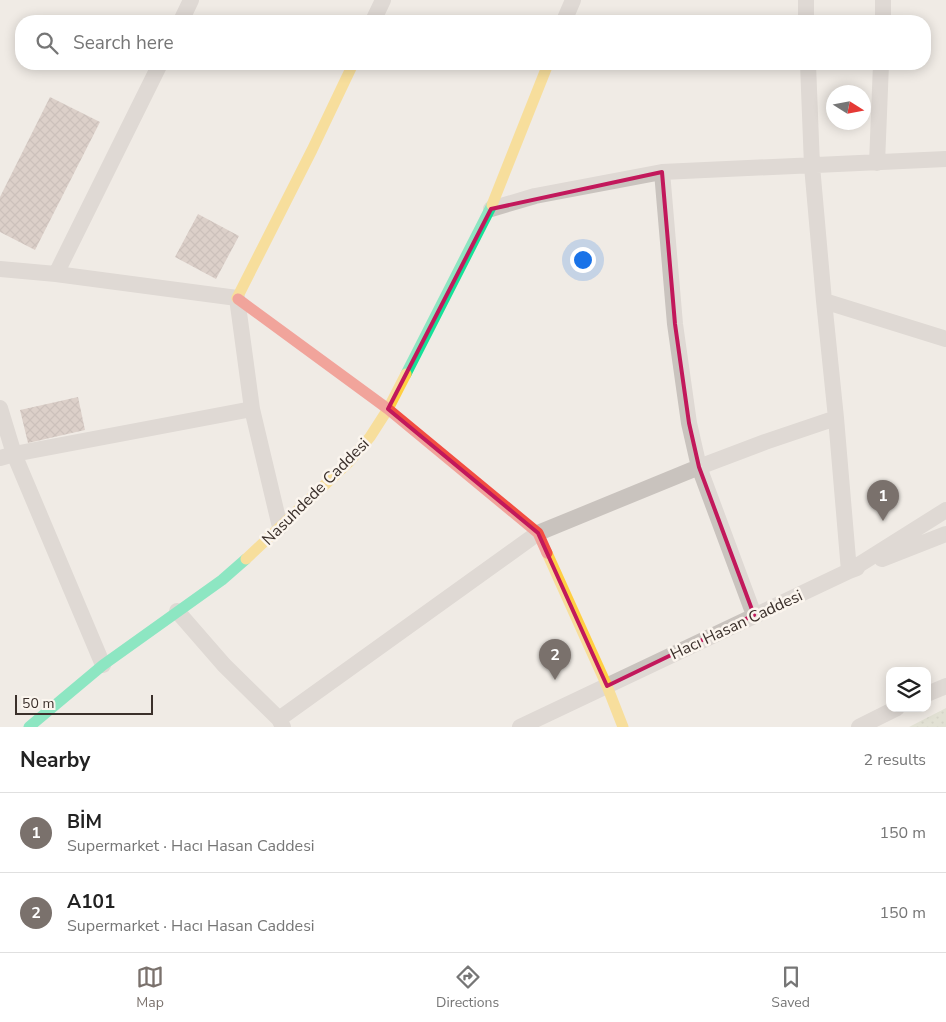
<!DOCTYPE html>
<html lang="en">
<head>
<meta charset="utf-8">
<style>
	:root { --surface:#fff; --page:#f6f6f6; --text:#222; --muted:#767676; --line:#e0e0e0; --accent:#7a716c }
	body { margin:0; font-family:"Nunito Sans",sans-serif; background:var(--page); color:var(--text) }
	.controls { position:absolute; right:15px; bottom:15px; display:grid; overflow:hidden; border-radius:10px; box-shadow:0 2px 12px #0003 }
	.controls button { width:45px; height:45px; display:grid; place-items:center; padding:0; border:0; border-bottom:1px solid var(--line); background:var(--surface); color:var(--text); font:25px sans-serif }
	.compass { position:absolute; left:826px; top:85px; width:45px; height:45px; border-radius:50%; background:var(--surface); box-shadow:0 2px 12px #0003; rotate:101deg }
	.scale { position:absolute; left:15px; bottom:12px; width:138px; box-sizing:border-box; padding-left:5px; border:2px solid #3b302b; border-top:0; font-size:14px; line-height:18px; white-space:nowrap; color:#3b302b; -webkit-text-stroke:4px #fbf5ee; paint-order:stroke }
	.you { position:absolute; left:582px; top:259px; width:18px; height:18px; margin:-12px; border:4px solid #fff; border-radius:50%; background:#1a73e8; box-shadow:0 0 0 8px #1a73e833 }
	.badge { display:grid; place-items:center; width:32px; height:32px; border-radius:50%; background:var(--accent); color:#fff; font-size:16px; font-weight:700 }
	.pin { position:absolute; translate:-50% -41px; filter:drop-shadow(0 1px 2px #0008) }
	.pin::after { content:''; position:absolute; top:26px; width:18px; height:15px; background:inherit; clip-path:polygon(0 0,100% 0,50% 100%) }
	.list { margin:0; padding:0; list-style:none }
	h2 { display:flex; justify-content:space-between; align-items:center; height:65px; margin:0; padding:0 20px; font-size:21px }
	h2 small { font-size:16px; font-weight:400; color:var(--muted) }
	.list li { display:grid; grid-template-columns:32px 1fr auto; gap:15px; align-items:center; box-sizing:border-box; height:80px; padding:0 20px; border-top:1px solid var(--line) }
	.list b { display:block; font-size:19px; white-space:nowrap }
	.list p { margin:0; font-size:16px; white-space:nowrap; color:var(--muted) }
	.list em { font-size:16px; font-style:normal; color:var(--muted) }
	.icon { flex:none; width:28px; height:28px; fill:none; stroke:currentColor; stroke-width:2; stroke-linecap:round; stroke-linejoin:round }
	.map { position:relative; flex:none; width:946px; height:727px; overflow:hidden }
	.search { position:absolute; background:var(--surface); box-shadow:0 2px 12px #0003; left:15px; right:15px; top:15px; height:55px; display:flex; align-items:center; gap:12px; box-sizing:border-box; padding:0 18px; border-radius:20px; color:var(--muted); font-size:19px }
	.sheet { height:225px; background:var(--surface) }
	nav { display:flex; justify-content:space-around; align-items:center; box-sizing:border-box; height:70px; border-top:1px solid var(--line); background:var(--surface); font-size:14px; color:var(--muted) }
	nav a { display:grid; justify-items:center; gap:2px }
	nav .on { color:var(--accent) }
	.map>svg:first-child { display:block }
	.green { fill:url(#green-dots) }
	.building { fill:url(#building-cross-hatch) }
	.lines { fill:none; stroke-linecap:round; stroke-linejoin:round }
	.street { stroke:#c9c3be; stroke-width:16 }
	.fast { stroke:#16e098; stroke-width:11 }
	.slow { stroke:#ffcf43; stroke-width:11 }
	.jam { stroke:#f24e42; stroke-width:11 }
	.marked { fill:none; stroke:#c2185b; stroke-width:4; stroke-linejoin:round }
	.labels { text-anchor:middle; stroke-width:5; stroke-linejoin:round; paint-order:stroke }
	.street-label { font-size:16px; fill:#3b302b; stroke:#fbf5ee }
</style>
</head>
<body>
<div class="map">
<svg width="946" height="727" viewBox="0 0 946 727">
	<defs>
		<pattern id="green-dots" width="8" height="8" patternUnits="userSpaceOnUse" patternTransform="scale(1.25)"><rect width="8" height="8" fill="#d1d6bf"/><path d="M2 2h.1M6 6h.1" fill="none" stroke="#b4b8a4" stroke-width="1.8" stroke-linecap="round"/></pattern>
		<pattern id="building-cross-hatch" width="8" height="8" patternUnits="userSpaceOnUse" patternTransform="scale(1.25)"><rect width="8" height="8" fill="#c3afa7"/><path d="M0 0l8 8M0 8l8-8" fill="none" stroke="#a08f88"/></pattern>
	</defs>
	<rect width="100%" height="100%" fill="#f0ebe5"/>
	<path class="green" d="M946,708v19h-37z"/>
	<path class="building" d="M50,97l50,25 -65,128 -35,-18v-35z
		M198,214l41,22 -23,43 -41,-22z
		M78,397l7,33 -57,13 -8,-33z"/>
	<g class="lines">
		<path class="street" d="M806,0v21
			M181,21l10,-21
			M373,21l10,-21
			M564,21l9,-21
			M883,21v-21
			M808,64l4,102 12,135 122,38
			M877,163l4,-99
			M662,172l13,152 14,99 10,44 55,148
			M491,209l44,-13 127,-24 284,-13
			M0,269l56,5 181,24 15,111 -238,45 -14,4
			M56,274l104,-210
			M824,301l12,117 13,153 8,-3
			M0,408l14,46 89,211
			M252,409l28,118
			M882,559l64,-25
			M177,611l47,54 55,54 4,8
			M927,694l19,-8
			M279,719l259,-186 161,-66 66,-25 71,-24
			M520,727l329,-156 97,-61
			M859,727l38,-19"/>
		<path class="fast" d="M406,374l86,-169
			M29,727l74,-62 119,-85 24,-21"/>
		<path class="slow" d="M492,205l56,-141
			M238,299l-1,-1 75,-148 41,-86
			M547,553l60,133 16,41
			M246,559l103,-97 21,-25 18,-28 18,-35"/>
		<path class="jam" d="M238,299l150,110 150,124 9,20"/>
	</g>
	<path d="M0 0H946V727H0ZM662,172l13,152 14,99 10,44 55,148 -147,71 -69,-153 -150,-124 103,-200z" fill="#f0ebe5" fill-opacity=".55" fill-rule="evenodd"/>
	<path class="marked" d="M662,172l13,152 14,99 10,44 55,148 -147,71 -69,-153 -150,-124 103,-200z"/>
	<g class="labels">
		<g class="street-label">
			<text transform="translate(315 491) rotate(-45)" y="6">Nasuhdede Caddesi</text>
			<text transform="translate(736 624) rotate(-25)" y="6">Hacı Hasan Caddesi</text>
		</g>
	</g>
</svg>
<div class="controls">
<button><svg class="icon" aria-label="layers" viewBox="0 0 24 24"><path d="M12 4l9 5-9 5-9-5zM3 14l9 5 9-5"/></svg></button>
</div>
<svg class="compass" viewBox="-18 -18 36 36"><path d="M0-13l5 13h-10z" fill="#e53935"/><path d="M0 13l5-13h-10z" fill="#767676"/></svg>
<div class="scale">50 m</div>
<div class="you"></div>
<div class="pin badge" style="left:883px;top:521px">1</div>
<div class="pin badge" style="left:555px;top:680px">2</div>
<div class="search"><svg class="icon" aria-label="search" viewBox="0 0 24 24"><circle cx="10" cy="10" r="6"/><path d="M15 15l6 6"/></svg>Search here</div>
</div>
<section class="sheet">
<h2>Nearby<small>2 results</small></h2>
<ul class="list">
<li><span class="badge">1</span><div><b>BİM</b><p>Supermarket · Hacı Hasan Caddesi</p></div><em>150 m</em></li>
<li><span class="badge">2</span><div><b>A101</b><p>Supermarket · Hacı Hasan Caddesi</p></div><em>150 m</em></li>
</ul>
</section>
<nav>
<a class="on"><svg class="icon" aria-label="map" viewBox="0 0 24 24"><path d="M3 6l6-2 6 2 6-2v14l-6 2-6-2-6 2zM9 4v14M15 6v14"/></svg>Map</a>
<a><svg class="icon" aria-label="directions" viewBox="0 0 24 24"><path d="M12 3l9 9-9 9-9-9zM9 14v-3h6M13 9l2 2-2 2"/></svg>Directions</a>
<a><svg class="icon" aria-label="saved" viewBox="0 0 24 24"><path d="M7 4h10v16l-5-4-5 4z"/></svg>Saved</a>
</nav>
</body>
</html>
